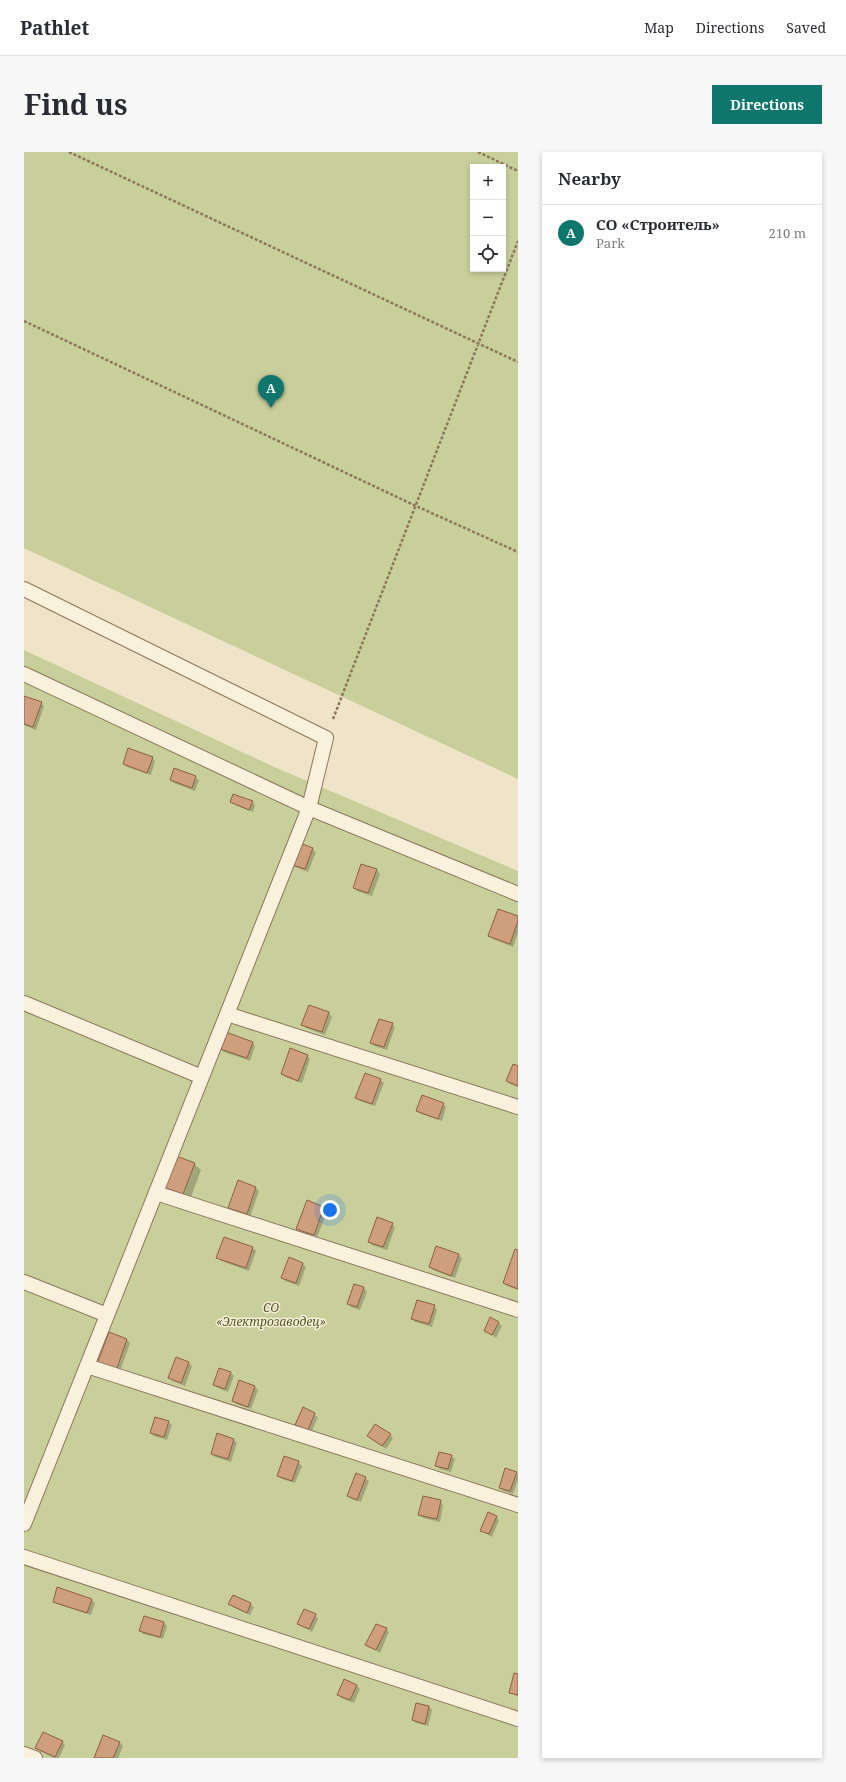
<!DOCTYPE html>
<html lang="en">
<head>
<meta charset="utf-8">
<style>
	:root { --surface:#fff; --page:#f7f7f7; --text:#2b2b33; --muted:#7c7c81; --line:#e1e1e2; --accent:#0f766e }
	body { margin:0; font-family:"Noto Serif",serif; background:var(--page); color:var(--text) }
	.controls { position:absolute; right:12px; top:12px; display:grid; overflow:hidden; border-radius:0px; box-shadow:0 2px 6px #0003 }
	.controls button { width:36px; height:36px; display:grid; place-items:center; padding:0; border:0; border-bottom:1px solid var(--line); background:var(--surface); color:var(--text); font:20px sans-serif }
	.you { position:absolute; left:306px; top:1058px; width:14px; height:14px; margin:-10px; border:3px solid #fff; border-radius:50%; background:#1a73e8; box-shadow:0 0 0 6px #1a73e833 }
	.badge { display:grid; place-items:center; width:26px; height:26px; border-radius:50%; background:var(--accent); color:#fff; font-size:13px; font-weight:700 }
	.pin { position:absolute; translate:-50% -33px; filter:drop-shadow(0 1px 2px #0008) }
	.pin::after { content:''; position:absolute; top:21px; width:14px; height:12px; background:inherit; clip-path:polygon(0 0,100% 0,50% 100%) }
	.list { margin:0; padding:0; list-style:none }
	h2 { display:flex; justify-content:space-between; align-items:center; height:52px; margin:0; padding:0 16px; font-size:17px }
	h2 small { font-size:13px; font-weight:400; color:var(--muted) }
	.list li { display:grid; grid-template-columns:26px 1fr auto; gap:12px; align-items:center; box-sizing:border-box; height:56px; padding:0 16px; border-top:1px solid var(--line) }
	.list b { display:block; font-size:15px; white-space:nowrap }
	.list p { margin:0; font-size:13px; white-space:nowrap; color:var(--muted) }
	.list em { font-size:13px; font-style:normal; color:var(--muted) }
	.icon { flex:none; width:22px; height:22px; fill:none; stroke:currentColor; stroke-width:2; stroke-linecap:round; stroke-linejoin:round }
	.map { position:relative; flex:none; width:494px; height:1606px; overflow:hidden; border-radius:0px }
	header { display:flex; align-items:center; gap:24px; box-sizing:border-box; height:56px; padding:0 20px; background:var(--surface); border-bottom:1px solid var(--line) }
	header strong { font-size:19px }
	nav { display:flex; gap:22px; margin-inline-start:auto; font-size:14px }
	.intro { display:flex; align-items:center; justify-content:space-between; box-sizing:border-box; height:96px; padding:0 24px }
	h1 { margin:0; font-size:28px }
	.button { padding:10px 18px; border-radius:0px; background:var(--accent); color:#fff; font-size:14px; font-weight:700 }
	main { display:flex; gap:24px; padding:0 24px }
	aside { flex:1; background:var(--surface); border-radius:0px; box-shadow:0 2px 6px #0003 }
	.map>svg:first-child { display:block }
	.green { fill:#c9cf9b; fill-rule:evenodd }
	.shadow { fill:#0003 }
	.building { fill:#cf9f7d; stroke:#8d5f41 }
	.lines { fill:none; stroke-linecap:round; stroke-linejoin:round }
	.service-casing { stroke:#8d765c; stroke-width:16 }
	.path { stroke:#8d765c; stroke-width:2.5; stroke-dasharray:3 2; stroke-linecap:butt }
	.service { stroke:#faf1dc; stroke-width:14 }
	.labels { text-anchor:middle; stroke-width:3; stroke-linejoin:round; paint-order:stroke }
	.park-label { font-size:12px; font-style:italic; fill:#4d5a26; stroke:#f7eed8 }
</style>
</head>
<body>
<header>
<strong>Pathlet</strong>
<nav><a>Map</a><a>Directions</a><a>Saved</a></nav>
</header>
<div class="intro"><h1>Find us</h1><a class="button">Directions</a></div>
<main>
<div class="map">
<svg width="494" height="1606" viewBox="0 0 494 1606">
	<rect width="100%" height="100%" fill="#f0e4c8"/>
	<path class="green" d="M0,0h494v627l-494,-231zM449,15h30v102h-30z
		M0,498l248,116 246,105v887h-494z"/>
	<path class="shadow" d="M0,545l17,6 3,3 -8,24 -12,-5z
		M128,606l3,3 -4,14 -24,-8 -3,-4z
		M171,625l4,3 -4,11 -21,-8 -3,-3z
		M207,650h21l3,3 -2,7 -18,-7z
		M288,697l4,3 -8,20 -15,-6 -3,-3z
		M338,713l15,5 3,4 -8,22 -15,-5 -3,-4z
		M494,765v16l-5,14 -20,-8 -4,-3z
		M285,854l20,7 3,4 -7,18 -19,-7 -4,-4z
		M368,872l3,3 -8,23 -13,-4 -3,-4z
		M228,890l3,4 -5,15 -26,-9 -3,-4z
		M283,904l3,3 -8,24 -17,-6 -3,-3z
		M494,915v20l-8,-3 -3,-3z
		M341,922l16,6 3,3 -9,23 -15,-5 -3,-3z
		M419,952l3,3 -4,14 -21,-7 -3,-3z
		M170,1012l7,6 -11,30 -22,-8 -7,-6z
		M232,1036l3,3 -9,26 -17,-6 -3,-4z
		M300,1055l3,4 -10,27 -16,-6 -3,-4z
		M368,1072l3,3 -8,23 -15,-5 -3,-3z
		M201,1086l28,10 3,3 -7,20 -28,-10 -3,-3z
		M413,1095l22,8 3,3 -7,20 -22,-8 -3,-3z
		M494,1099v39l-11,-4 -3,-3z
		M265,1107l14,5 3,3 -7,19 -14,-5 -3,-4z
		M340,1136l3,4 -7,18 -9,-3 -3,-4z
		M410,1154l3,4 -5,17 -17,-5 -3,-3z
		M474,1170l4,4 -6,12 -11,-8z
		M86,1181l17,7 3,3 -11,31 -21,-10z
		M165,1211l3,3 -7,20 -12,-5 -4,-3z
		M207,1221l3,3 -6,16 -10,-4 -4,-3z
		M216,1230l15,5 3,3 -7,19 -15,-5 -3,-3z
		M279,1257l15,8 -7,16 -15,-8z
		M144,1270l4,3 -5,15 -13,-4 -3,-3z
		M194,1283l16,5 3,3 -6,19 -16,-5 -3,-3z
		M366,1283l3,3 -7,11 -14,-10z
		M427,1304l4,3 -4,13 -11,-3 -3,-3z
		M274,1310l4,4 -7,17 -13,-4 -3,-3z
		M492,1321l2,2v5l-5,14 -10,-3 -3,-4z
		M332,1322l13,7 -8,21 -10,-3 -3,-4z
		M416,1349l3,4 -3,17 -17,-4 -4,-4z
		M472,1365l3,3 -7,17 -11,-7z
		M68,1448l3,3 -4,12 -34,-11 -3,-3z
		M206,1452h20l4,3 -4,8 -17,-8z
		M291,1463l3,4 -6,13 -13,-8z
		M120,1465l20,6 3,3 -4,13 -20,-5 -3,-4z
		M362,1477l3,3 -9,21 -13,-8z
		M494,1523v22l-8,-5z
		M320,1528l13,6 3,3 -6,14 -13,-5 -3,-4z
		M405,1554l3,4 -4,16 -12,-3 -3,-3z
		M80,1585l16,6 3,3 -5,12h-23z
		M38,1590l3,3 -6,13h-5l-14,-7 -4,-3z"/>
	<path class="building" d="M0,544l18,6 -9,25 -9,-3z
		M104,596l25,9 -6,16 -24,-9z
		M150,616l22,8 -4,12 -22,-8z
		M209,642l20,7 -4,9 -19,-8z
		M273,690l16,6 -8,21 -16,-5z
		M337,712l16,5 -9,24 -15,-5z
		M474,757l20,7v5l-8,23 -22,-8z
		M285,853l20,7 -7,20 -21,-7z
		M355,867l14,4 -9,24 -14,-4z
		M202,880l27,10 -6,16 -27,-9z
		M266,896l18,7 -10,26 -17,-7z
		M489,912l5,2v20l-12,-5z
		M341,921l16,6 -9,25 -17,-6z
		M398,943l22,8 -6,16 -22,-8z
		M147,1002l24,9 -12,31 -23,-8z
		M214,1028l18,7 -9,27 -19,-6z
		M283,1048l17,7 -10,28 -18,-6z
		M353,1065l16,6 -10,24 -15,-5z
		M200,1085l29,10 -7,21 -30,-10z
		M412,1094l23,8 -8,22 -22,-9z
		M491,1097l3,1v39l-15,-6z
		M265,1105l14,6 -7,20 -15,-5z
		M330,1132l10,3 -7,20 -10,-3z
		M393,1148l18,5 -6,19 -18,-5z
		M466,1165l9,5 -7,13 -8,-4z
		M85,1180l18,7 -11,32 -19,-7z
		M152,1205l13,5 -8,21 -13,-5z
		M195,1216l12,4 -6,17 -12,-4z
		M215,1228l16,6 -7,21 -16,-6z
		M279,1255l12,6 -7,17 -13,-5z
		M131,1265l14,4 -5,16 -14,-4z
		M351,1272l16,10 -9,12 -15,-10z
		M193,1281l17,6 -6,20 -17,-5z
		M415,1300l13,3 -4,14 -13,-3z
		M260,1304l15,5 -7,20 -15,-5z
		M481,1316l12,4 -7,19 -11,-3z
		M332,1321l10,4 -9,23 -10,-4z
		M399,1344l18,4 -4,19 -19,-4z
		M464,1360l9,4 -8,18 -9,-3z
		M33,1435l35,12 -5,14 -34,-11z
		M209,1443l18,8 -4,10 -19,-9z
		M280,1457l12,5 -7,15 -12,-5z
		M120,1464l20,6 -4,15 -21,-6z
		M352,1472l11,4 -11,22 -11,-5z
		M490,1521l4,1v21l-9,-2z
		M320,1527l13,6 -7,15 -13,-5z
		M392,1551l13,3 -4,18 -13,-4z
		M19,1580l20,9 -8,16 -20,-9z
		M79,1583l17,7 -7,16h-19z"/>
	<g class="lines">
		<defs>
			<path id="service" d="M0,437l302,149 -17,70 -285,716
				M0,522l285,134 209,86
				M0,851l178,74
				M203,862l291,93
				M132,1041l362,117
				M0,1130l83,33
				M63,1214l431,139
				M0,1405l494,162
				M0,1602l11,4"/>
		</defs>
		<use href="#service" class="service-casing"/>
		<path class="path" d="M45,0l449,210
			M454,0l40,19
			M0,169l392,185 102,46
			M309,567l185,-478"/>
		<use href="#service" class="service"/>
	</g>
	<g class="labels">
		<g class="park-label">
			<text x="247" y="1160">СО<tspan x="247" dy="14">«Электрозаводец»</tspan></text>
		</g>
	</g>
</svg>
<div class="controls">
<button>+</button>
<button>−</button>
<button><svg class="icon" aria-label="locate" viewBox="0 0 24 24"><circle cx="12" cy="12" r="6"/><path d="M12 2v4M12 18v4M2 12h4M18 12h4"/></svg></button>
</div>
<div class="you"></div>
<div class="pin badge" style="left:247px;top:256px">A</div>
</div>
<aside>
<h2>Nearby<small></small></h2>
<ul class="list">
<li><span class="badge">A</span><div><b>СО «Строитель»</b><p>Park</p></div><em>210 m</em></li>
</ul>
</aside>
</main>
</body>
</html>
